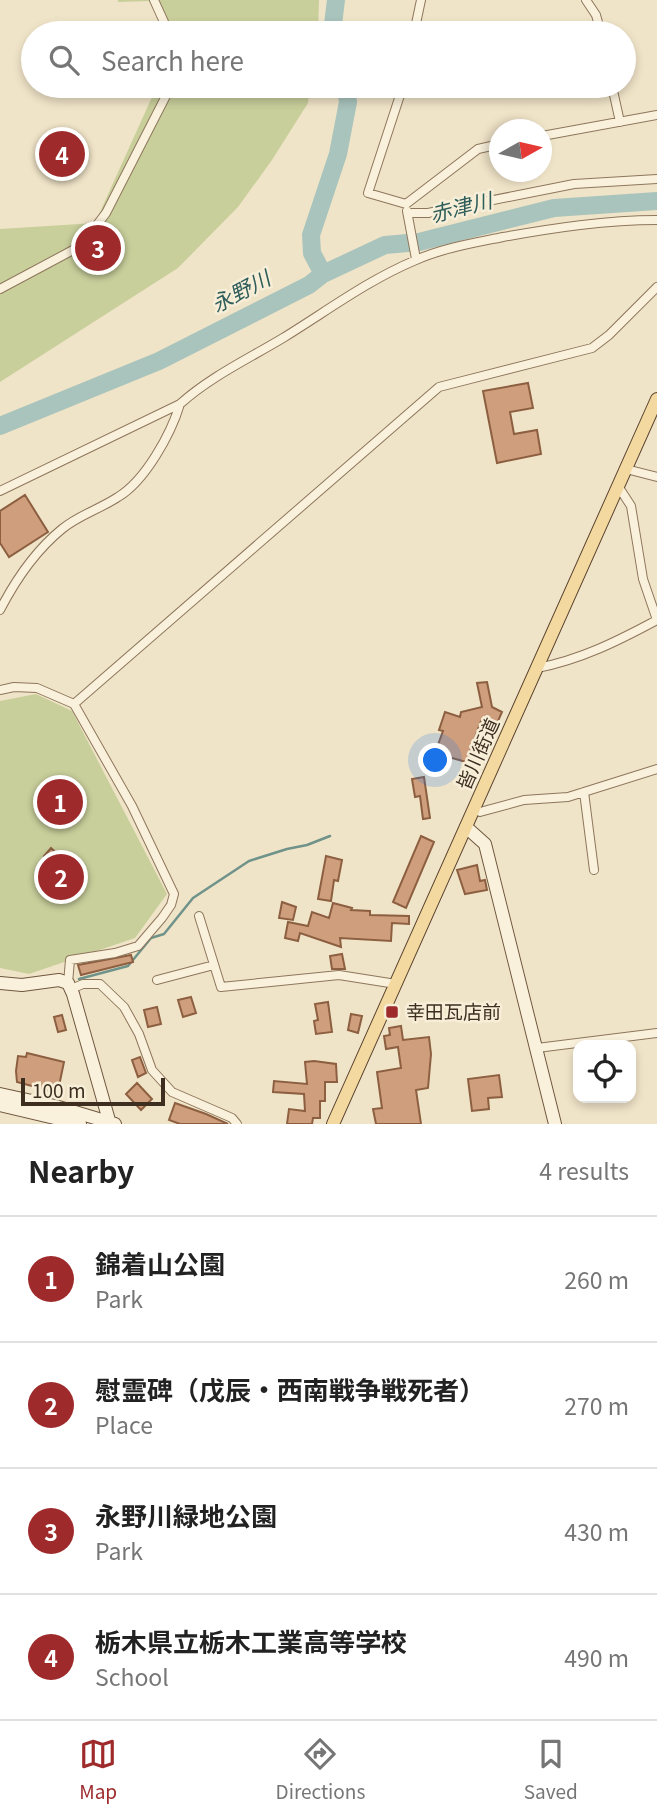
<!DOCTYPE html>
<html lang="en">
<head>
<meta charset="utf-8">
<style>
	:root { --surface:#fff; --page:#f2f2f2; --text:#222; --muted:#767676; --line:#e0e0e0; --accent:#9e2a2b }
	body { margin:0; font-family:Georgia,"Noto Sans JP",serif; background:var(--page); color:var(--text) }
	.controls { position:absolute; right:21px; bottom:21px; display:grid; overflow:hidden; border-radius:14px; box-shadow:0 4px 10px #0003 }
	.controls button { width:63px; height:63px; display:grid; place-items:center; padding:0; border:0; border-bottom:2px solid var(--line); background:var(--surface); color:var(--text); font:35px sans-serif }
	.compass { position:absolute; left:489px; top:119px; width:63px; height:63px; border-radius:50%; background:var(--surface); box-shadow:0 4px 10px #0003; rotate:82deg }
	.scale { position:absolute; left:21px; bottom:18px; width:144px; box-sizing:border-box; padding-left:7px; border:4px solid #3d2e20; border-top:0; font-size:19px; line-height:24px; white-space:nowrap; color:#3d2e20; -webkit-text-stroke:5px #f7eed8; paint-order:stroke }
	.you { position:absolute; left:436px; top:761px; width:24px; height:24px; margin:-18px; border:5px solid #fff; border-radius:50%; background:#1a73e8; box-shadow:0 0 0 10px #1a73e833 }
	.badge { display:grid; place-items:center; width:46px; height:46px; border-radius:50%; background:var(--accent); color:#fff; font-size:23px; font-weight:700 }
	.pin { position:absolute; translate:-50% -50%; border:4px solid #fff; box-shadow:0 2px 7px #0006 }
	.list { margin:0; padding:0; list-style:none }
	h2 { display:flex; justify-content:space-between; align-items:center; height:91px; margin:0; padding:0 28px; font-size:30px }
	h2 small { font-size:23px; font-weight:400; color:var(--muted) }
	.list li { display:grid; grid-template-columns:46px 1fr auto; gap:21px; align-items:center; box-sizing:border-box; height:126px; padding:0 28px; border-top:2px solid var(--line) }
	.list b { display:block; font-size:26px; white-space:nowrap }
	.list p { margin:0; font-size:23px; white-space:nowrap; color:var(--muted) }
	.list em { font-size:23px; font-style:normal; color:var(--muted) }
	.icon { flex:none; width:38px; height:38px; fill:none; stroke:currentColor; stroke-width:2; stroke-linecap:round; stroke-linejoin:round }
	.map { position:relative; flex:none; width:657px; height:1124px; overflow:hidden }
	.search { position:absolute; background:var(--surface); box-shadow:0 4px 10px #0003; left:21px; right:21px; top:21px; height:77px; display:flex; align-items:center; gap:18px; box-sizing:border-box; padding:0 24px; border-radius:38px; color:var(--muted); font-size:26px }
	.sheet { height:595px; background:var(--surface) }
	nav { display:flex; justify-content:space-around; align-items:center; box-sizing:border-box; height:98px; border-top:2px solid var(--line); background:var(--surface); font-size:19px; color:var(--muted) }
	nav a { display:grid; justify-items:center; gap:4px }
	nav .on { color:var(--accent) }
	.map>svg:first-child { display:block }
	.green { fill:#c9cf9b }
	.lines { fill:none; stroke-linecap:round; stroke-linejoin:round }
	.stream { stroke:#6f938a; stroke-width:2.5 }
	.river { stroke:#a9c4bc; stroke-width:18 }
	.building { fill:#cf9f7d; stroke:#8d5f41; stroke-width:2 }
	.street-casing { stroke:#8d765c; stroke-width:10 }
	.secondary-casing { stroke:#6f573f; stroke-width:14 }
	.primary-casing { stroke:#5b4430; stroke-width:14 }
	.street { stroke:#faf1dc; stroke-width:8 }
	.secondary { stroke:#faf1dc; stroke-width:12 }
	.primary { stroke:#f3d9a0; stroke-width:12 }
	.poi-dot { fill:#9e2a2b; stroke:#f7eed8; stroke-width:2.5 }
	.labels { text-anchor:middle; stroke-width:5; stroke-linejoin:round; paint-order:stroke }
	.street-label { font-size:19px; fill:#3d2e20; stroke:#f7eed8 }
	.poi-label { font-size:19px; fill:#3d2e20; stroke:#f7eed8; text-anchor:start }
	.water-label { font-size:21px; font-style:italic; fill:#2f5d5a; stroke:#f7eed8 }
</style>
</head>
<body>
<div class="map">
<svg width="657" height="1124" viewBox="0 0 657 1124">
	<rect width="100%" height="100%" fill="#f0e4c8"/>
	<path class="green" d="M118,0h201l-1,33h-154l-12,-32 -34,1z
		M157,86h153l-2,17 -36,57 -34,47 -60,61 -178,114v-153l95,-6z
		M36,694l36,17 95,183 -32,44 -106,36 -29,-6v-267z"/>
	<g class="lines">
		<path class="stream" d="M79,979l49,-13 23,-28 13,-4 29,-36 56,-37 38,-12 20,-4 23,-9"/>
		<path class="river" d="M332,33l4,-33
			M323,274l-11,-21 -1,-18 27,-81 10,-52 -2,-16
			M0,426l159,-65 150,-76 14,-11 62,-29 34,-3 135,-34 103,-7"/>
	</g>
	<path class="building" d="M528,383l5,25 -23,4 4,22 23,-4 4,24 -44,9 -14,-72z
		M25,495l23,37 -39,25 -9,-14v-32z
		M487,682l5,25 10,5 -7,16 -14,-7 -15,41 -31,-9 8,-22 -4,-1 6,-18 15,5 1,-5 21,-5 -5,-24z
		M424,777l6,41 -7,1 -3,-23 -5,1 -3,-18z
		M421,836l13,6 -28,66 -13,-6z
		M51,848l10,9 -7,7 -10,-8z
		M326,856l16,4 -4,21 -4,-1 -3,21 -13,-2z
		M477,865l3,16 5,-1 2,10 -22,4 -8,-24z
		M282,902l14,5 -3,13 -14,-2z
		M333,903l19,5 -1,2 19,1v4l39,1v8l-17,-1 -1,18 -51,-3 1,9 -41,-14 -2,8 -13,-3 3,-16 20,4 4,-14 17,6z
		M342,954l3,15h-13l-2,-13z
		M131,955l2,7 -52,13 -3,-10z
		M191,997l5,16 -13,4 -5,-17z
		M328,1002l4,30 -16,2 -2,-13 4,-1 -3,-16z
		M157,1007l4,17 -13,3 -4,-17z
		M351,1014l11,2 -4,17 -10,-3z
		M62,1015l4,15 -8,2 -4,-15z
		M401,1026l2,14 26,-3 2,17 -3,34 -12,2 5,34h-45l-3,-15 9,-1 -5,-36 24,-4 -3,-21 -12,2 -2,-13 6,-1 -1,-7z
		M27,1053l37,9 -5,24 -4,-1 -1,7 -37,-10 -1,-11 2,-15 8,1z
		M140,1057l6,16 -8,4 -6,-17z
		M314,1061l22,3 1,18h-12v19h-5v17h-7l-1,6h-25l2,-15 16,2 -1,-17 -31,-2 1,-11 33,3 -2,-22z
		M499,1075l3,22 -14,1 1,11 -17,2 -4,-32z
		M137,1083l15,16 -11,11 -15,-16z
		M175,1103l31,11 22,10h-48l-11,-4z"/>
	<g class="lines">
		<defs>
			<path id="street" d="M154,0l15,33
				M586,0l10,15 5,18
				M414,33l7,-33
				M403,86l-35,107 38,11 72,-55 22,-5
				M612,86l8,36
				M542,136l115,-21
				M407,211l9,48
				M408,213h20l146,-29 83,-5
				M0,289l73,-39 14,-12 19,-25 65,-127
				M626,469l31,8
				M0,491l180,-87c30,-27 68,-45 103,-66 44,-27 85,-58 133,-78 27,-12 58,-17 87,-23 51,-9 103,-17 154,-17
				M0,610c16,-31 35,-59 62,-81 17,-14 38,-20 56,-32 27,-16 53,-63 62,-93
				M537,668c43,-8 81,-27 120,-48l-14,-41 -12,-73 -13,-20
				M0,690l14,-3 23,1 37,16 58,102 42,88 -3,11 -9,13 -24,28 -23,7 -45,7 -2,23
				M74,704l365,-317 153,-39 17,-13 48,-48
				M584,792l10,78
				M474,809l6,3 44,-12 44,-3 89,-28
				M199,916l22,71 118,-12 57,9
				M157,980l57,-15
				M71,989l12,-5h17l24,23 15,27 13,36 20,22 60,26 5,6
				M537,1048l120,-15"/>
			<path id="secondary" d="M466,827l19,17 70,280
				M0,983l22,2 37,-5 9,3 5,11 37,130
				M0,1094l55,12 60,18
				M0,1105l80,19"/>
			<path id="primary" d="M333,1124l324,-725"/>
		</defs>
		<use href="#street" class="street-casing"/>
		<use href="#secondary" class="secondary-casing"/>
		<use href="#primary" class="primary-casing"/>
		<use href="#street" class="street"/>
		<use href="#secondary" class="secondary"/>
		<use href="#primary" class="primary"/>
	</g>
	<rect class="poi-dot" x="385" y="1005" width="14" height="14" rx="3.5"/>
	<g class="labels">
		<g class="street-label">
			<text transform="translate(478 754) rotate(-66)" y="7">皆川街道</text>
		</g>
		<g class="poi-label">
			<text x="406" y="1019">幸田瓦店前</text>
		</g>
		<g class="water-label">
			<text transform="translate(461 208) rotate(-14)" y="7">赤津川</text>
			<text transform="translate(241 292) rotate(-28)" y="7">永野川</text>
		</g>
	</g>
</svg>
<div class="controls">
<button><svg class="icon" aria-label="locate" viewBox="0 0 24 24"><circle cx="12" cy="12" r="6"/><path d="M12 2v4M12 18v4M2 12h4M18 12h4"/></svg></button>
</div>
<svg class="compass" viewBox="-18 -18 36 36"><path d="M0-13l5 13h-10z" fill="#e53935"/><path d="M0 13l5-13h-10z" fill="#767676"/></svg>
<div class="scale">100 m</div>
<div class="you"></div>
<div class="pin badge" style="left:60px;top:802px">1</div>
<div class="pin badge" style="left:61px;top:877px">2</div>
<div class="pin badge" style="left:98px;top:248px">3</div>
<div class="pin badge" style="left:62px;top:154px">4</div>
<div class="search"><svg class="icon" aria-label="search" viewBox="0 0 24 24"><circle cx="10" cy="10" r="6"/><path d="M15 15l6 6"/></svg>Search here</div>
</div>
<section class="sheet">
<h2>Nearby<small>4 results</small></h2>
<ul class="list">
<li><span class="badge">1</span><div><b>錦着山公園</b><p>Park</p></div><em>260 m</em></li>
<li><span class="badge">2</span><div><b>慰霊碑（戊辰・西南戦争戦死者）</b><p>Place</p></div><em>270 m</em></li>
<li><span class="badge">3</span><div><b>永野川緑地公園</b><p>Park</p></div><em>430 m</em></li>
<li><span class="badge">4</span><div><b>栃木県立栃木工業高等学校</b><p>School</p></div><em>490 m</em></li>
</ul>
</section>
<nav>
<a class="on"><svg class="icon" aria-label="map" viewBox="0 0 24 24"><path d="M3 6l6-2 6 2 6-2v14l-6 2-6-2-6 2zM9 4v14M15 6v14"/></svg>Map</a>
<a><svg class="icon" aria-label="directions" viewBox="0 0 24 24"><path d="M12 3l9 9-9 9-9-9zM9 14v-3h6M13 9l2 2-2 2"/></svg>Directions</a>
<a><svg class="icon" aria-label="saved" viewBox="0 0 24 24"><path d="M7 4h10v16l-5-4-5 4z"/></svg>Saved</a>
</nav>
</body>
</html>
